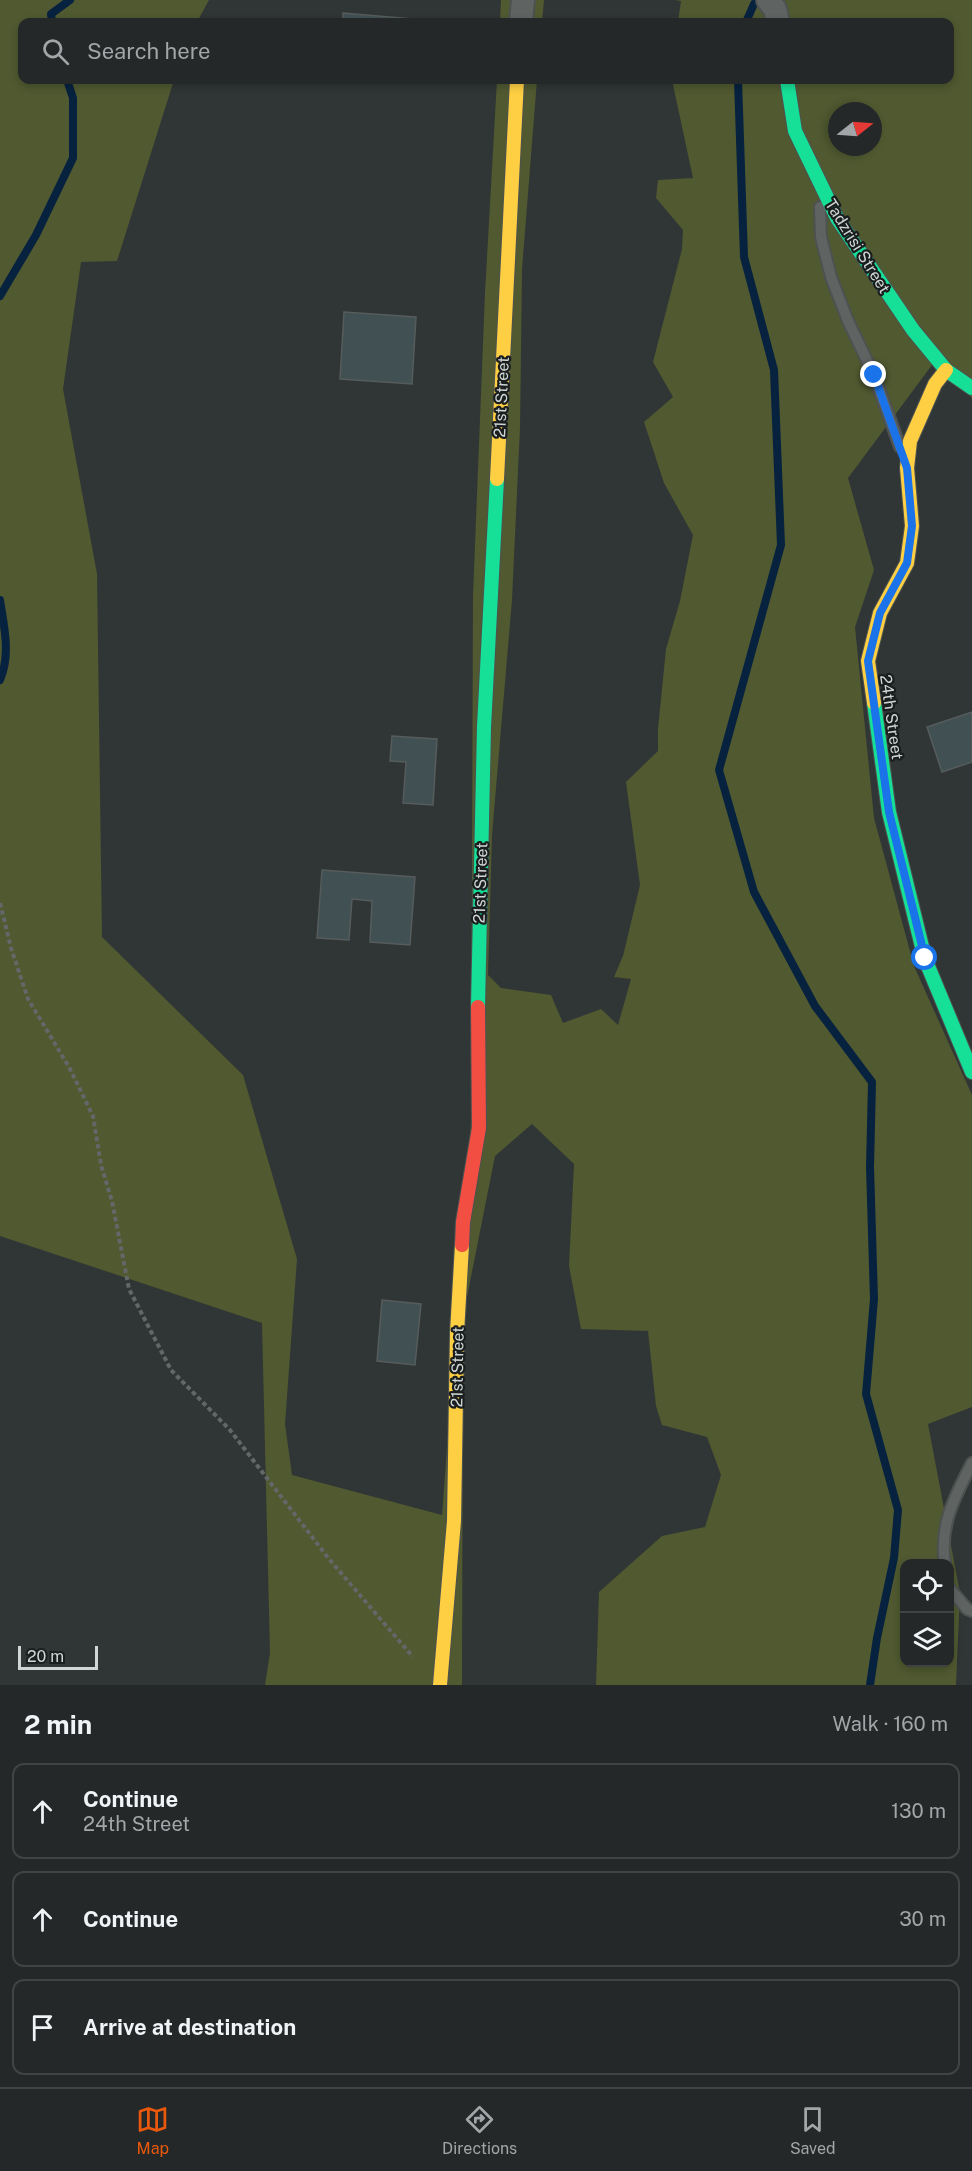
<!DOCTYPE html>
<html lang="en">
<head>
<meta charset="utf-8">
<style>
	:root { --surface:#242828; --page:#2c3030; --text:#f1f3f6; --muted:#a3a6a8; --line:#414445; --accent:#ea580c }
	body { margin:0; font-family:"Public Sans",sans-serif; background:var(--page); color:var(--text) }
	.controls { position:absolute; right:18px; bottom:18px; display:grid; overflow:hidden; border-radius:12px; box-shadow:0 3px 9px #0003 }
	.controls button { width:54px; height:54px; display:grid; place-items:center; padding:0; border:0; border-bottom:2px solid var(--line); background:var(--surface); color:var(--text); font:30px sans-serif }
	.compass { position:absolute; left:828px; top:102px; width:54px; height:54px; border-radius:50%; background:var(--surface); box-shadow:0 3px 9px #0003; rotate:73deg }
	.scale { position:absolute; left:18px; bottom:15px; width:80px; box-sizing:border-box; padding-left:6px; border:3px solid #d0d6d5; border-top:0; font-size:16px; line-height:21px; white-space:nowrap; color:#d0d6d5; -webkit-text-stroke:4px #1a1e1e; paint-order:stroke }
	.stop { position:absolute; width:18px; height:18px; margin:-14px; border:4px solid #1a73e8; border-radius:50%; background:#fff }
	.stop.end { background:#1a73e8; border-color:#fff; box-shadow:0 2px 6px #0008 }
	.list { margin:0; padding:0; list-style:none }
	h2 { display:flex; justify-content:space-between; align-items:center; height:78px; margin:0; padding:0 24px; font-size:26px }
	h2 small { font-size:20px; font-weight:400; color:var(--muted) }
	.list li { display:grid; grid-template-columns:39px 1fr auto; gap:18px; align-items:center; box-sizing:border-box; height:96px; margin:0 12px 12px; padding:0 12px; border:2px solid var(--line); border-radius:12px }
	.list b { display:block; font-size:22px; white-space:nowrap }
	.list p { margin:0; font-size:20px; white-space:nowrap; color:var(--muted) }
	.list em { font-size:20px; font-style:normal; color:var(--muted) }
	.icon { flex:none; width:33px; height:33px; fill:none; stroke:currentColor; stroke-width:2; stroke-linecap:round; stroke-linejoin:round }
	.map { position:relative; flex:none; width:972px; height:1685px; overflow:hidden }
	.search { position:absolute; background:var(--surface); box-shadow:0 3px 9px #0003; left:18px; right:18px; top:18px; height:66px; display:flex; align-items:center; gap:15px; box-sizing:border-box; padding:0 21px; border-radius:12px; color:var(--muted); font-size:22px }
	.sheet { height:402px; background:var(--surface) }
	nav { display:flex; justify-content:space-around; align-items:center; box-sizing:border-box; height:84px; border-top:2px solid var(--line); background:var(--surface); font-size:16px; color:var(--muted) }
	nav a { display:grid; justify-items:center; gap:3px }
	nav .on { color:var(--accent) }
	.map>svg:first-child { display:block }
	.green { fill:#505930; fill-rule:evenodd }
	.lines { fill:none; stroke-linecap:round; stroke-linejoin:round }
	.stream { stroke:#07223f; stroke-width:8 }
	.building { fill:#415153; stroke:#565b5b; stroke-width:1.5 }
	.lane-casing { stroke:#4d5251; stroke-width:14 }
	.street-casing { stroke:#4d5251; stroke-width:26 }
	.fast-casing { stroke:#4d5251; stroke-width:16 }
	.slow-casing { stroke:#4d5251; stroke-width:16 }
	.jam-casing { stroke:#4d5251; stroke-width:16 }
	.path { stroke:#646767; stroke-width:4; stroke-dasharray:4.5 3; stroke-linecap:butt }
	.lane { stroke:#5f6362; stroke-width:10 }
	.street { stroke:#5f6362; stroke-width:22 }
	.fast { stroke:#16e098; stroke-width:14 }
	.slow { stroke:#ffcf43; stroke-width:14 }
	.jam { stroke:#f24e42; stroke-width:14 }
	.route { stroke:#1a73e8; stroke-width:8 }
	.labels { text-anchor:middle; stroke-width:4.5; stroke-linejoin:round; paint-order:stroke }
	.street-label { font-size:16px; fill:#d0d6d5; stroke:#1a1e1e }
</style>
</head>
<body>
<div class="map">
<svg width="972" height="1685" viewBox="0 0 972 1685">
	<rect width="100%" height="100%" fill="#303635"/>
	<path class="green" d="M0,0h209l-12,22h-175v58h152l-57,181 -36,1 -18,127 34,185 5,363 141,138 54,184 -12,165 7,51 150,40 29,-394 2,-526 12,-302 12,-213h40l-15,189 -2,159 -8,172 -20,235 -4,140 13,13 50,7 12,28 38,-14 17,16 13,-46 -17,-2 9,-21 17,-71 -14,-103 32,-31v-22l8,-80 14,-48 13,-66 -29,-52 -20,-61 29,-25 -20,-35 29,-113 1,-19 -27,-32 2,-18 35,-2 -21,-98h278v-58h-272l3,-21 -6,-1h297v398l-40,-33 -84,113 26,92 -19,57 19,191 40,148 58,129v312l-44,17 32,169 -4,92h-360l3,-93 63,-56 43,-9 16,-52 -14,-38 -45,-12 -6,-19 -8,-75 -67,-2 -12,-63 5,-102 -42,-40 -37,32 -32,161 -1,368h-197l5,-32 -8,-330 -262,-87zM837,111h36v36h-36zM904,1564h46v98h-46z
		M501,0h43l-2,22h-42z"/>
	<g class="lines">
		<path class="stream" d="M52,22l-1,-8 19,-14
			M746,22l8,-18
			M738,80l6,177 30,113 7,175 -62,225 35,122 61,114 57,76 -2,85 4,132 -8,95 32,116 -4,48 -17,80 -7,47
			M0,296l36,-61 37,-77v-60l-6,-18
			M0,600c4,26 11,55 0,80"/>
	</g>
	<path class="building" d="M343,13l105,9h-105z
		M344,312l72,5 -4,67 -72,-5z
		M972,712v50l-30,10 -15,-45z
		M392,736l45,3 -4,66 -30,-2 3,-41 -16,-1z
		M322,870l93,7 -5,68 -40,-3 2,-41 -20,-2 -3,41 -32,-2z
		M382,1300l39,4 -6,61 -38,-4z"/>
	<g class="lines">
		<defs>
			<path id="lane" d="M820,207l1,30 10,40 17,44 26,54 26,72
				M945,1564c-6,-39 10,-68 27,-101
				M950,1589l17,20 5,2"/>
			<path id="street" d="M768,0l7,9 3,13
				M521,22l2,-22"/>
			<path id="fast" d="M787,80l8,51 42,87 76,112 33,40 26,18
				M874,703l15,109 36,147 47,113
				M478,1007l6,-280 13,-248"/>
			<path id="slow" d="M497,479l20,-399
				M874,703l-6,-42 12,-48 27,-50 5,-37 -5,-58 3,-27 25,-57 11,-14
				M440,1685l14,-164 3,-188 5,-88"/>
			<path id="jam" d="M462,1245l1,-23 16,-94 -1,-121"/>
		</defs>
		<use href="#lane" class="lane-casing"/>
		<use href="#street" class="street-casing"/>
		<use href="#fast" class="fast-casing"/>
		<use href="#slow" class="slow-casing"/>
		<use href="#jam" class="jam-casing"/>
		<path class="path" d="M0,903l11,45 17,51 41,68 24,49 8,49 11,36 17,88 42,81 59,60 99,129 84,98"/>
		<use href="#lane" class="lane"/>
		<use href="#street" class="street"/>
		<use href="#fast" class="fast"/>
		<use href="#slow" class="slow"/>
		<use href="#jam" class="jam"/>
	</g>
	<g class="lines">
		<path class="route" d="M874,375l33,93 5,58 -5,37 -27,50 -12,48 21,151 36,146"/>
	</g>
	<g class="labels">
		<g class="street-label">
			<text transform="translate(858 246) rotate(58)" y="6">Tadzrisi Street</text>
			<text transform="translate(501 397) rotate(-87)" y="6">21st Street</text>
			<text transform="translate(892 717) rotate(82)" y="6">24th Street</text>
			<text transform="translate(480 883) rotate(-88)" y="6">21st Street</text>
			<text transform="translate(457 1367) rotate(-89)" y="6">21st Street</text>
		</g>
	</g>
</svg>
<div class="controls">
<button><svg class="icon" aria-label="locate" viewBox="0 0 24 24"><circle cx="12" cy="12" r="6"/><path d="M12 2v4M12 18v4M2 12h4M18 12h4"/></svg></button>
<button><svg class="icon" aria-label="layers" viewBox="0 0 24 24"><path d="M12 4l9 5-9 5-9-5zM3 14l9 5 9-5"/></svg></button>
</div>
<svg class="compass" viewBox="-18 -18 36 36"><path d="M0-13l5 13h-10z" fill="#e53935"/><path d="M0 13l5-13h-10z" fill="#a3a6a8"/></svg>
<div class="scale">20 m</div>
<div class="stop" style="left:925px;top:958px"></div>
<div class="stop end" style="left:874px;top:375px"></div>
<div class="search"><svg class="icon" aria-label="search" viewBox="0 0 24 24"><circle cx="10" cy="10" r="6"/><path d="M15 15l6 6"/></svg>Search here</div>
</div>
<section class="sheet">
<h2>2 min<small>Walk · 160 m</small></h2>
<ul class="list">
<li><svg class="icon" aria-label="ahead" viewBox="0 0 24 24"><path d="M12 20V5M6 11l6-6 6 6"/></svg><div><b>Continue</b><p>24th Street</p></div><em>130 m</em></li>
<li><svg class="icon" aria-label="ahead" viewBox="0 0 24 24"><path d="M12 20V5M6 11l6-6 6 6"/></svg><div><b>Continue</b></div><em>30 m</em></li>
<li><svg class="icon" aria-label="arrive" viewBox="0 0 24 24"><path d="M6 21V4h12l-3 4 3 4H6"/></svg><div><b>Arrive at destination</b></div></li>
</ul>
</section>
<nav>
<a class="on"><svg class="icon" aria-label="map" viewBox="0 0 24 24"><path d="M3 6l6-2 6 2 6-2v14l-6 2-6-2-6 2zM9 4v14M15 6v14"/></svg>Map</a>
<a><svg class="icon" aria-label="directions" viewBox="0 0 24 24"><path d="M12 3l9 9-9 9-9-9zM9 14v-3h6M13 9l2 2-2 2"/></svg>Directions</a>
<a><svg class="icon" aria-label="saved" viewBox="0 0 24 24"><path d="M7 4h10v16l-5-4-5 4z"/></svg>Saved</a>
</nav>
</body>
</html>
